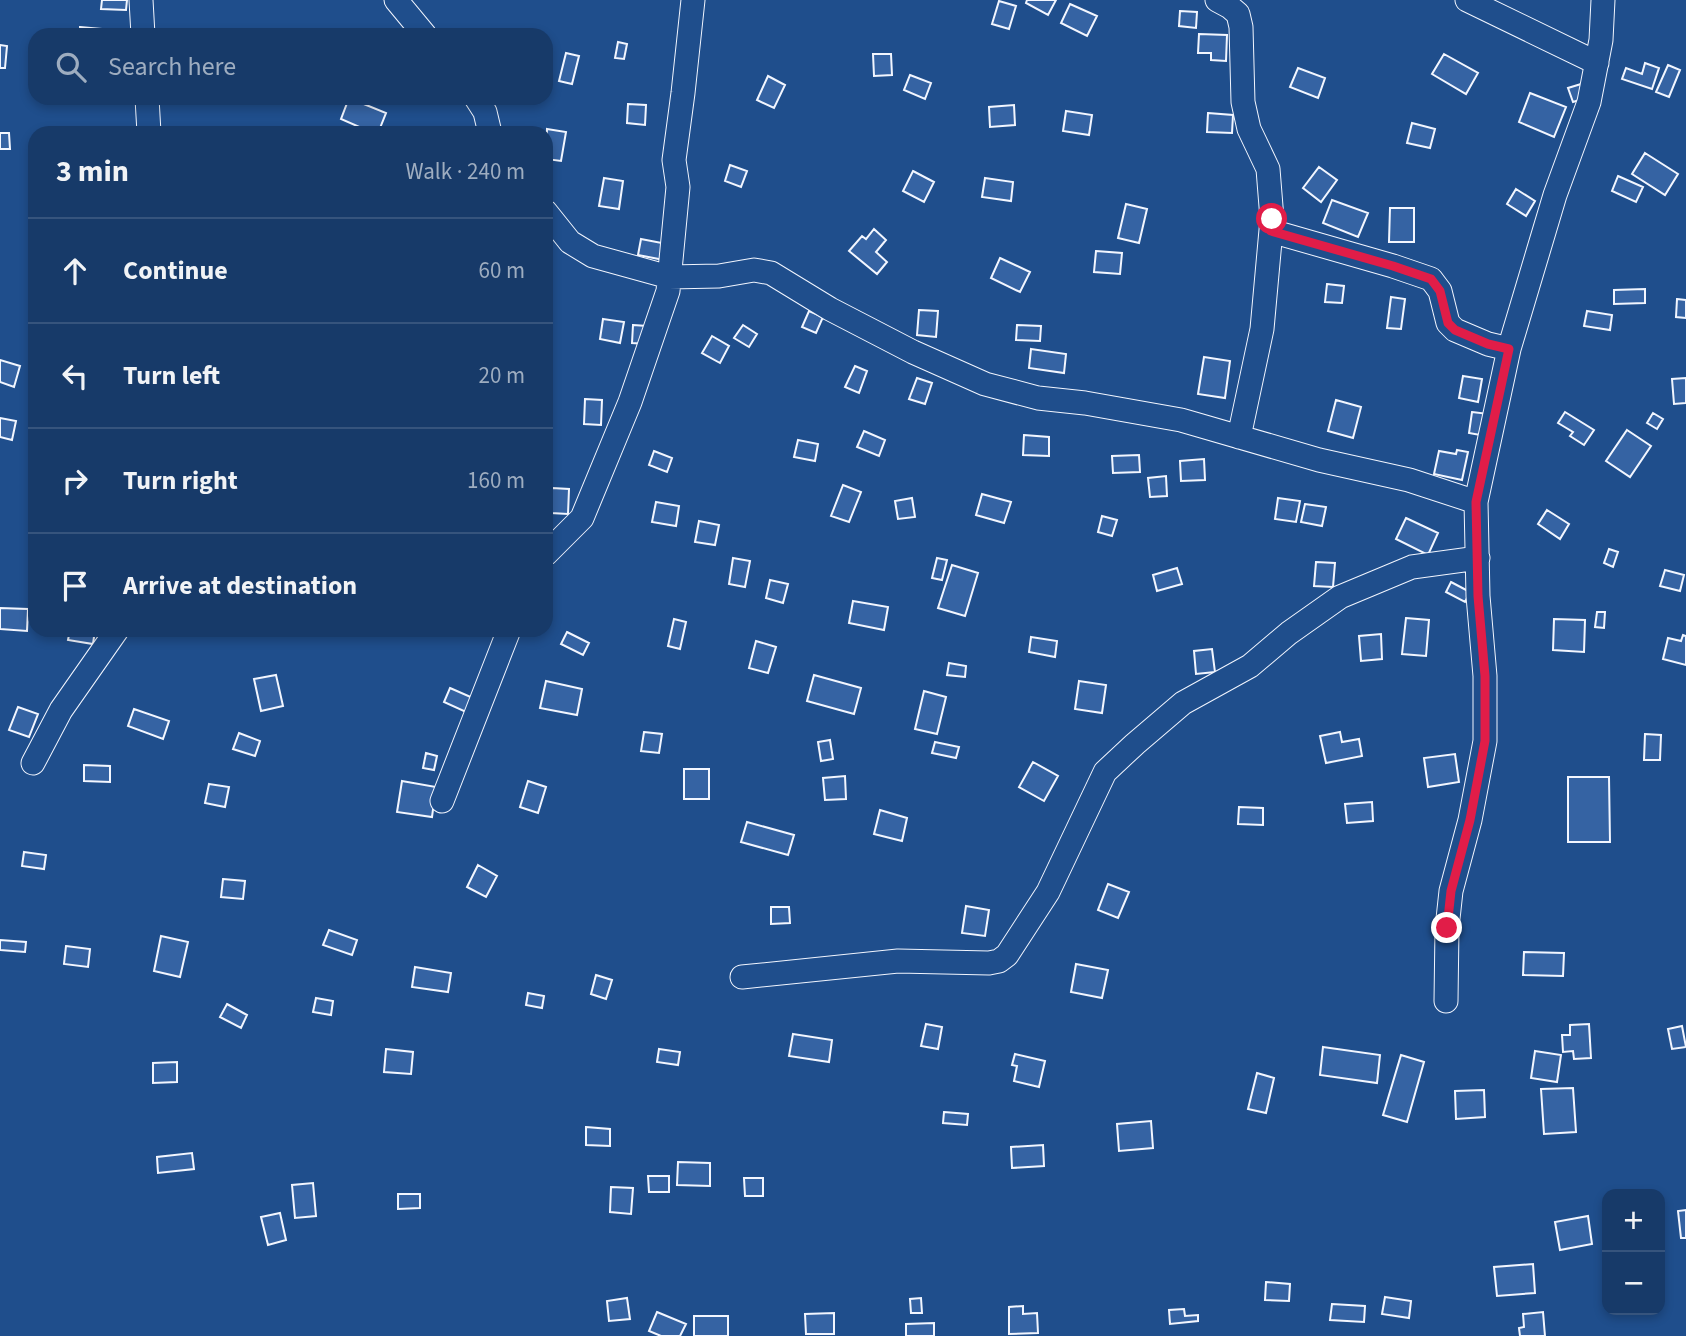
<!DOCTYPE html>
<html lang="en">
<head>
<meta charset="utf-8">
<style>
	:root { --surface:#173a69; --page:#20416f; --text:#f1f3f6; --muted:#9eadc0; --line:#36547d }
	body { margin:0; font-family:"Source Sans 3",sans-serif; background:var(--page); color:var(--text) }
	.controls { position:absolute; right:21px; bottom:21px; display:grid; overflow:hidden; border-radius:14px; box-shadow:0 4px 10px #0003 }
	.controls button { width:63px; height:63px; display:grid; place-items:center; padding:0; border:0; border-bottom:2px solid var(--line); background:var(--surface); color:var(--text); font:35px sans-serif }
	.stop { position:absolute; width:21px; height:21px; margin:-16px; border:5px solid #e11d48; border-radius:50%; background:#fff }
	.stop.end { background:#e11d48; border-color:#fff; box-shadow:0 2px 7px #0008 }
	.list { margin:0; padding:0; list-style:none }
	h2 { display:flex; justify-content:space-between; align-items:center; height:91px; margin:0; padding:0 28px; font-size:30px }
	h2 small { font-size:23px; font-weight:400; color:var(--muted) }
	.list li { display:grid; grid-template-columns:46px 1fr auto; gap:21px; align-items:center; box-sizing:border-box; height:105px; padding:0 28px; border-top:2px solid var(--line) }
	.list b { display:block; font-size:26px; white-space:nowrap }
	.list em { font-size:23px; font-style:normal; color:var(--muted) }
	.icon { flex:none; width:38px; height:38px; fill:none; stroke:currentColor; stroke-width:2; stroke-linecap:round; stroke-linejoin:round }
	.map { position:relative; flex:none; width:1686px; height:1336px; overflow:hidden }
	.search { position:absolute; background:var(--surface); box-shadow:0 4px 10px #0003; left:28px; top:28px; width:525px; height:77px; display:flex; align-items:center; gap:18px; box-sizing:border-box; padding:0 24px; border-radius:21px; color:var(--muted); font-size:26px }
	.panel { position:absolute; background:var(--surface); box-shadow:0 4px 10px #0003; left:28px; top:126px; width:525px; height:511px; border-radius:21px }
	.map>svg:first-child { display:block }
	.building { fill:#3563a3; stroke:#f2f6ff; stroke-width:2 }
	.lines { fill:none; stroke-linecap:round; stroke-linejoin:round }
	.minor-casing { stroke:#f2f6ff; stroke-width:25 }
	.minor { stroke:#1f4e8c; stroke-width:23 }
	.route { stroke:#e11d48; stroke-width:9 }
</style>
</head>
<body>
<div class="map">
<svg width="1686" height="1336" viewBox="0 0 1686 1336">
	<rect width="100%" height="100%" fill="#1f4e8c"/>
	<path class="building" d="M102,0h25l-1,10 -25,-1z
		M1027,0h29l-8,15 -22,-12z
		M999,1l17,5 -7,23 -17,-5z
		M1070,4l27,12 -10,20 -26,-13z
		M1180,11l17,1 -1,16 -17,-2z
		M80,27l21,2 -1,6h-20z
		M1199,34l28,1 -1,26 -15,-1v-7h-13z
		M618,42l9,2 -3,15 -9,-1z
		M0,45l7,1 -2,22h-5z
		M566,53l13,3 -7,28 -13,-3z
		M873,54h18l1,21 -18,1z
		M1444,54l34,19 -12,21 -34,-20z
		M1645,63l14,5 -7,21 -30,-10 4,-11 16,6z
		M1668,65l12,5 -11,27 -13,-5z
		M1298,68l27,10 -7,20 -28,-11z
		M910,75l21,8 -6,16 -21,-9z
		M768,76l17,9 -11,23 -17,-8z
		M1581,84l5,14 -13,4 -5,-14z
		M1530,93l36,14 -12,30 -35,-15z
		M349,98l37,15 -8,20h-5l-32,-14z
		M628,104l18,1 -1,20 -18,-2z
		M1014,105l1,20 -25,2 -1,-20z
		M1066,111l26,4 -3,20 -26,-4z
		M1208,113l25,2 -1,18 -25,-1z
		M1412,123l23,6 -5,19 -23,-5z
		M547,129l19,3 -5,29 -15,-2z
		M0,133h9l1,16h-10z
		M1645,153l33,21 -13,21 -33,-21z
		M730,165l17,6 -6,16 -16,-6z
		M1319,167l18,13 -16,22 -18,-14z
		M913,171l21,11 -10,20 -21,-11z
		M1618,176l25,11 -7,15 -24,-11z
		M604,178l19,3 -4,28 -20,-3z
		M985,178l28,4 -2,19 -29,-4z
		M1516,189l19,12 -9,15 -19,-12z
		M1332,200l36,13 -10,24 -35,-14z
		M1126,204l21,5 -8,34 -21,-5z
		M1390,208h24v34h-25z
		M874,229l12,11 -10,12 11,10 -10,12 -28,-23 13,-15 4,3z
		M641,239l26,5 -3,16 -26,-5z
		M1096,251l26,2 -2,21 -26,-2z
		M1000,258l30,14 -10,20 -29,-14z
		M1327,284l17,2 -2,17 -17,-1z
		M1645,289v14l-31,1v-14z
		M1391,297l14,2 -4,30 -14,-1z
		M1677,299l9,1v18l-10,-1z
		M919,310l19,1 -2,26 -19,-2z
		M809,311l14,6 -7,16 -14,-6z
		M1587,311l25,4 -2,15 -26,-4z
		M603,319l21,3 -4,21 -20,-4z
		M633,325l14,1 -1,18 -14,-1z
		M743,325l14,9 -8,13 -15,-9z
		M1017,325l24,1 -1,15 -24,-1z
		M712,336l17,10 -9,17 -18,-10z
		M1031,349l35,5 -2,19 -35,-5z
		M1204,357l26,4 -5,37 -27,-4z
		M0,360l20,6 -6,21 -14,-5z
		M855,366l12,5 -8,22 -14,-6z
		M1463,376l19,3 -4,23 -19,-4z
		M917,378l15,5 -7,21 -16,-5z
		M1686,378v25l-12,1 -2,-25z
		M585,399l17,1 -1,25 -17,-1z
		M1336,400l25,7 -8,31 -25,-7z
		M1472,412l17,2 -3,22 -17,-3z
		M1565,412l29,18 -10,15 -14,-9 3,-4 -15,-9z
		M1653,413l10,6 -6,10 -10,-6z
		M0,418l16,3 -4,19 -12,-3z
		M1627,430l24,16 -21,31 -24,-16z
		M864,431l21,9 -6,16 -22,-9z
		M1024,435l25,2v19l-26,-1z
		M798,440l20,4 -3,17 -21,-4z
		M1457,450l11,2 -6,28 -28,-6 5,-23 17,3z
		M654,451l18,7 -5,14 -18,-7z
		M1139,455l1,17 -27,1 -1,-17z
		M1204,459l1,21 -24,1 -1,-20z
		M1166,476l1,20 -17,1 -2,-19z
		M843,485l18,7 -12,30 -18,-6z
		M552,488l17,1 -1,25 -17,-1z
		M982,494l29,8 -7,21 -28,-8z
		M912,498l3,19 -17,2 -3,-18z
		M1278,498l22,3 -4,21 -21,-3z
		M656,502l23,4 -3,20 -24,-4z
		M1305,504l21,3 -4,19 -21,-4z
		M1547,510l22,14 -9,15 -22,-15z
		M1102,516l15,4 -5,16 -14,-4z
		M1406,518l32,15 -10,22 -32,-16z
		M699,521l20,4 -4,20 -20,-3z
		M1609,549l9,3 -5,15 -9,-4z
		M733,558l17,3 -5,26 -16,-3z
		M937,558l10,2 -5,20 -10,-2z
		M1316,562l19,1 -2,24 -19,-1z
		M952,565l26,8 -13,43 -27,-8z
		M1177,568l5,16 -25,7 -4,-16z
		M1665,570l19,5 -4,16 -20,-5z
		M770,580l18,4 -5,19 -17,-5z
		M1451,582l19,10 -5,10 -19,-10z
		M853,601l35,6 -4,23 -35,-7z
		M0,608l28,1 -1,22 -27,-2z
		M1597,612h8l-1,16 -9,-1z
		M1406,618l23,2 -3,36 -24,-2z
		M674,619l12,3 -6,27 -12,-3z
		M1554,619l31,1 -1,32 -31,-2z
		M70,630h25l-2,14 -25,-4z
		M567,632l22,11 -6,12 -22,-11z
		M1381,634l1,25 -21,2 -2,-25z
		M1683,635l3,1v29l-23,-6 5,-21 13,3z
		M1031,637l26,4 -2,16 -26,-5z
		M756,641l20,6 -8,26 -19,-5z
		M1212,649l3,23 -19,2 -2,-23z
		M949,663l17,3 -1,11 -18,-2z
		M276,675l7,31 -22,5 -7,-32z
		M814,675l47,13 -7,26 -47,-13z
		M546,681l36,8 -5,26 -37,-7z
		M1079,681l27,4 -4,28 -27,-4z
		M450,688l23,10 -7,14 -22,-10z
		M924,691l22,6 -9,37 -22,-5z
		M18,707l20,7 -9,23 -20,-7z
		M134,709l35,12 -6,18 -35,-13z
		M644,732l18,2 -3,19 -18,-2z
		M1340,732l2,10 17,-3 3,17 -36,7 -6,-27z
		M239,733l21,8 -5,15 -22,-7z
		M1645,734l16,1 -1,25h-16z
		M830,740l3,19 -12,2 -3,-19z
		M935,742l24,5 -3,11 -24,-5z
		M426,753l11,3 -3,14 -11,-2z
		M1455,754l4,28 -31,5 -4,-29z
		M1033,762l25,14 -14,25 -25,-14z
		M84,765l26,1v16l-26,-1z
		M684,769h25v30h-25z
		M845,776l1,23 -21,1 -2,-22z
		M1568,777h41l1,65h-42z
		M402,781l34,6 -4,30 -35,-5z
		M528,781l18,6 -8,26 -18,-6z
		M209,784l20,3 -4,20 -20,-4z
		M1372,802l1,19 -26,2 -2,-19z
		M1239,807l24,1v17l-25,-1z
		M880,810l27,8 -5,23 -28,-7z
		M747,822l47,13 -6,20 -47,-13z
		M24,852l22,3 -2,14 -22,-3z
		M478,865l19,11 -11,21 -19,-10z
		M223,879l22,2 -2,18 -22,-2z
		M1108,884l21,8 -11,26 -20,-8z
		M966,906l23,4 -4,26 -23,-3z
		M771,907h18l1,16 -19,1z
		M329,930l28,10 -5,15 -29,-10z
		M161,936l27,6 -8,35 -26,-6z
		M0,940l26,2 -1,10 -25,-2z
		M66,946l24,3 -2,18 -24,-3z
		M1524,952l40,1 -1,23 -40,-1z
		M1076,964l32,6 -6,28 -31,-6z
		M415,967l36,6 -3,19 -36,-5z
		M596,975l16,5 -6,19 -15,-5z
		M528,993l16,3 -2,12 -16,-3z
		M316,998l17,3 -2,14 -18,-3z
		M227,1004l20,11 -6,13 -21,-11z
		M926,1024l16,3 -4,22 -17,-3z
		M1589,1024l2,34 -17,1 -1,-8 -10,1 -1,-17h8v-10z
		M1682,1026l4,21 -14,2 -4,-20z
		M793,1034l39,6 -3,22 -40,-6z
		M1323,1047l57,8 -3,28 -57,-8z
		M386,1049l27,3 -2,22 -27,-2z
		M659,1049l21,3 -2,13 -21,-3z
		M1535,1051l26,4 -4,27 -26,-4z
		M1015,1054l30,7 -6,26 -25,-6 3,-15 -5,-1z
		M1401,1055l23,7 -17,60 -24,-7z
		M177,1062v20l-24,1v-20z
		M1257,1073l17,5 -8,35 -18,-4z
		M1573,1088l3,44 -32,2 -3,-45z
		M1484,1090l1,27 -29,2 -1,-28z
		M944,1112l24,2 -1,11 -24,-2z
		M1151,1121l2,27 -34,3 -2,-27z
		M586,1127l24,2v17l-24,-1z
		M1043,1145l1,21 -32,2 -1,-21z
		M192,1153l2,16 -36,4 -1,-16z
		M678,1162l32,1v23l-33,-1z
		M648,1176h21v16h-20z
		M744,1178h19v18h-18z
		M313,1183l3,33 -21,2 -3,-33z
		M611,1187l22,1 -2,26 -21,-2z
		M398,1194h22v14l-22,1z
		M1686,1210v28h-5l-3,-27z
		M280,1213l6,27 -18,5 -7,-28z
		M1588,1216l4,28 -32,6 -5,-28z
		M1533,1264l2,29 -38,3 -3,-29z
		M1266,1282l24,2 -1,17 -24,-1z
		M1385,1297l26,4 -2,17 -27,-4z
		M627,1298l3,21 -21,2 -2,-20z
		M921,1298l1,15h-11l-1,-14z
		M1332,1304l33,2 -1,16 -34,-2z
		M1023,1306v8l14,-1 1,20 -29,1v-27z
		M1184,1309l1,7 13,-1v6l-28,3 -1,-14z
		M657,1312l29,12 -6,12h-19l-12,-5z
		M1543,1312l2,24h-25l-1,-8 5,-1 -1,-13z
		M834,1313v21h-28l-1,-20z
		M694,1316h34v20h-34z
		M934,1323v13h-28v-12z"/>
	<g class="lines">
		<defs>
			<path id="minor" d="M141,0l2,35
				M396,0l29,35
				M1217,0l13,7 8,7 3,13 2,75 6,27 19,40 4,50 -10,110 -23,108
				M1467,0l130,63
				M147,98l2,35
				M476,98l9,14 5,21
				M546,212l24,30 23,14 76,21 50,-1 35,-6 17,3 59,36 83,43 72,32 53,14 47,5 96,17 138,40 90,20 67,22
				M1271,231l122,35 38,13 9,12 8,32 7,7 33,14 21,5
				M546,554l36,-36 48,-116 38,-111 10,-104 -4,-27 9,-67 10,-93
				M33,763l28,-53 56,-80
				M442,801l67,-171
				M742,977l156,-16 91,2 10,-2 8,-6 41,-63 57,-120 30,-28 48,-41 67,-37 39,-33 51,-36 72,-30 66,-9
				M1446,1001l1,-73 4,-37 19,-71 15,-79v-65l-7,-80 -2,-94 33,-153 46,-154 34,-93 12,-62 2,-40"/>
		</defs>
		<use href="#minor" class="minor-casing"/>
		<use href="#minor" class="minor"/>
	</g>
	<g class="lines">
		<path class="route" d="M1272,219l-1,12 122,35 38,13 9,12 8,32 7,7 33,14 21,5 -33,153 2,94 7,80v65l-15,79 -19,71 -4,37"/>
	</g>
</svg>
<div class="controls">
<button>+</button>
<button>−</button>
</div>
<div class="stop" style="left:1272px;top:219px"></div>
<div class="stop end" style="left:1447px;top:928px"></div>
<div class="search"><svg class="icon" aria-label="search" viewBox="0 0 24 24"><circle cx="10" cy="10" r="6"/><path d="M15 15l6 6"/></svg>Search here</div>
<section class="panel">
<h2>3 min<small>Walk · 240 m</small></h2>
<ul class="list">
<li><svg class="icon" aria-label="ahead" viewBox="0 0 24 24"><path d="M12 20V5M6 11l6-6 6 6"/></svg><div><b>Continue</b></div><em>60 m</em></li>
<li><svg class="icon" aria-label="left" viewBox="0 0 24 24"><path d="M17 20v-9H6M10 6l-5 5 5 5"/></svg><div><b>Turn left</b></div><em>20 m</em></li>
<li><svg class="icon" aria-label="right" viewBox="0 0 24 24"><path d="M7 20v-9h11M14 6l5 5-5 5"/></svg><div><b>Turn right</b></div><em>160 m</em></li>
<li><svg class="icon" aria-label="arrive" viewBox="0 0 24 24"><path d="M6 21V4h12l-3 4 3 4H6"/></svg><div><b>Arrive at destination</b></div></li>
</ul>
</section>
</div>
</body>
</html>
